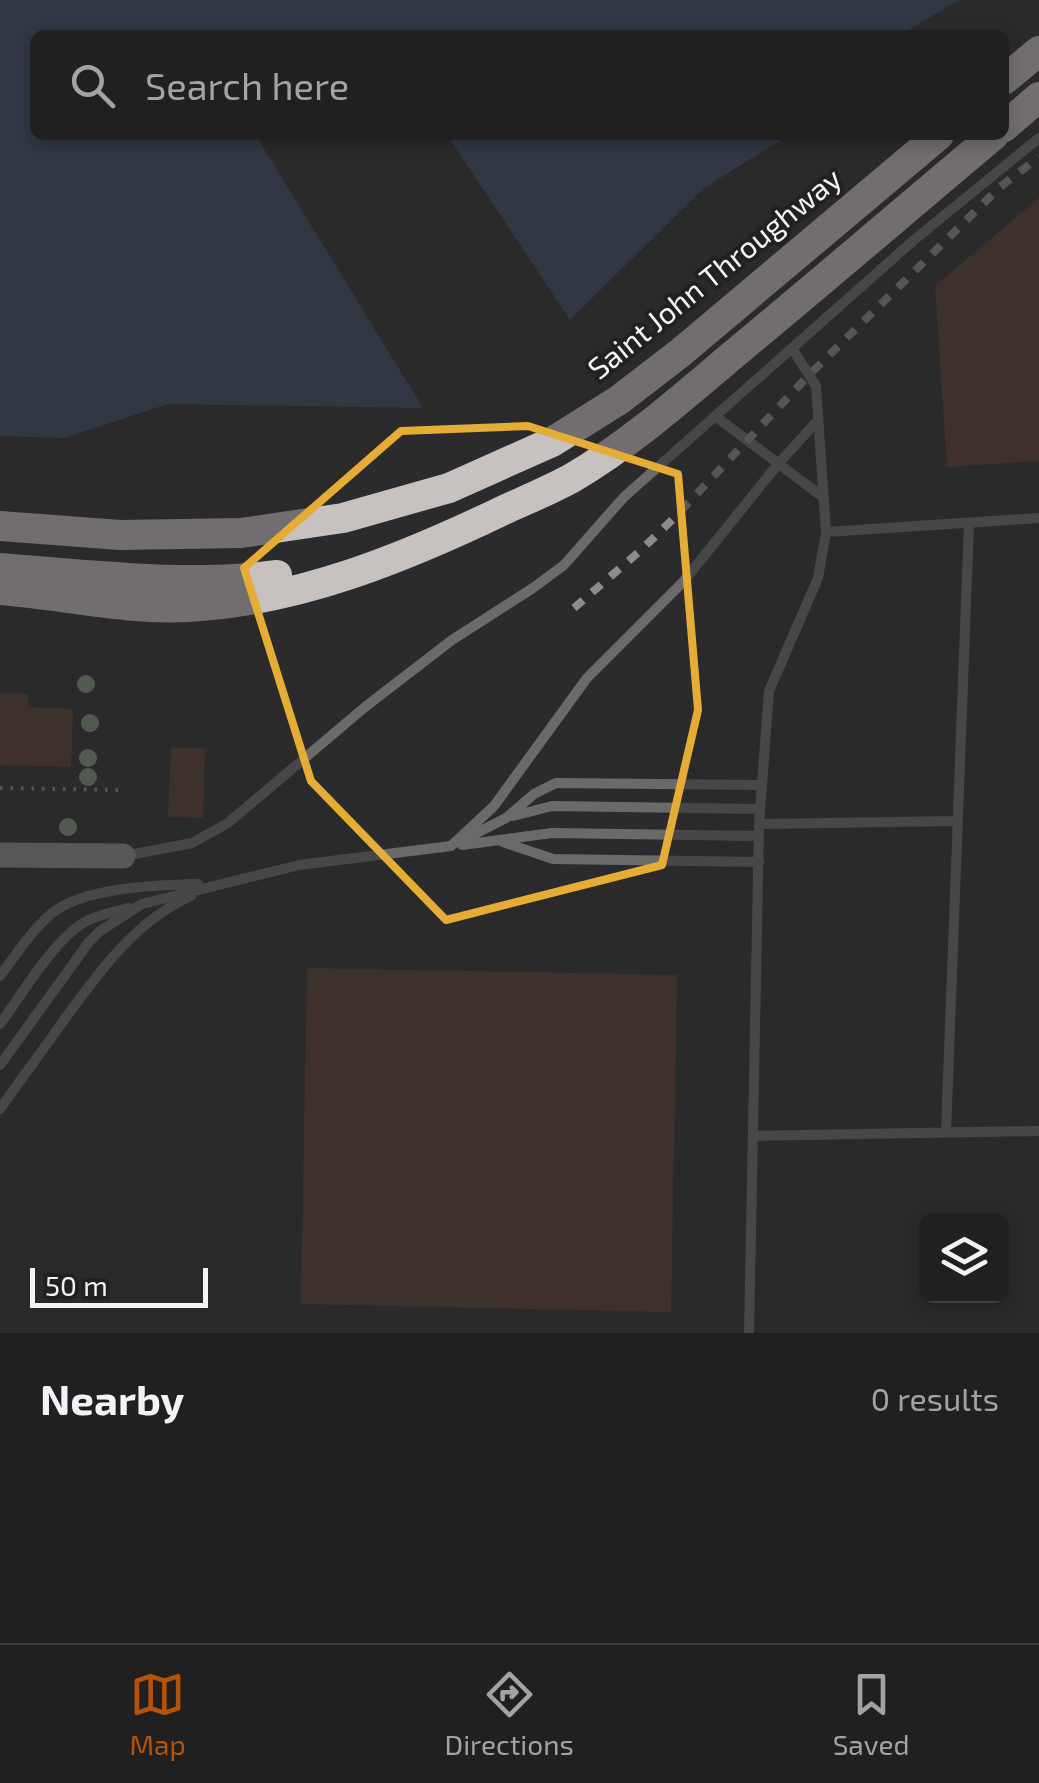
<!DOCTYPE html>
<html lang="en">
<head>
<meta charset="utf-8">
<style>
	:root { --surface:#202021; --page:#28282a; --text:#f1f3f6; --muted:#a2a3a5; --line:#3d3e3f; --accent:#b45309 }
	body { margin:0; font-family:"Exo 2",sans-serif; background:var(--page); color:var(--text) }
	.controls { position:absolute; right:30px; bottom:30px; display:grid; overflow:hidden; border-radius:15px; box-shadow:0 5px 15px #0003 }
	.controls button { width:90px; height:90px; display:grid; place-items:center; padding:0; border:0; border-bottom:2px solid var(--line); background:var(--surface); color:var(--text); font:50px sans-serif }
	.scale { position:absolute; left:30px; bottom:25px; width:178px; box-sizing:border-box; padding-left:10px; border:5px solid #f5f4f6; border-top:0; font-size:28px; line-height:35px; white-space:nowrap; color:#f5f4f6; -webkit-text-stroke:8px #222023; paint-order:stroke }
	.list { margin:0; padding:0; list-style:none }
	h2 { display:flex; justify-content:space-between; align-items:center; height:130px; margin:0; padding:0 40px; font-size:42px }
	h2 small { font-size:32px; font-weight:400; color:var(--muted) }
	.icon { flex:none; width:55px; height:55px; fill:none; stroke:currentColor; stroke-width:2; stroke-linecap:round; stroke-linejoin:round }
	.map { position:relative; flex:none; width:1039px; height:1333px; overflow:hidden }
	.search { position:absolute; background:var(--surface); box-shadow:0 5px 15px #0003; left:30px; right:30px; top:30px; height:110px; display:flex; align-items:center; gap:25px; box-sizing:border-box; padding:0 35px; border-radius:15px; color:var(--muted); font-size:38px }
	.sheet { height:310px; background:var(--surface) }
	nav { display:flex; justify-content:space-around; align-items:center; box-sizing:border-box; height:140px; border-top:2px solid var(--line); background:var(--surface); font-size:28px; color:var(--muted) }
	nav a { display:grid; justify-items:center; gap:5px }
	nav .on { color:var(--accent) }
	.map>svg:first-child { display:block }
	.water { fill:#394760 }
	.building { fill:#553a2a }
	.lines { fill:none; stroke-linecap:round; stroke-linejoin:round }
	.path { stroke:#8a898b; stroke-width:4; stroke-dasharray:2.5 8; stroke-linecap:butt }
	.lane { stroke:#6c6a69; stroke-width:10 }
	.secondary { stroke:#908d8c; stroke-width:25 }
	.highway { stroke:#c7c1c0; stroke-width:30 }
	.rail { stroke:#8c8b8d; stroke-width:8; stroke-dasharray:12 12; stroke-linecap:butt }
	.tree { fill:#7f947a }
	.marked { fill:none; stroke:#e5ad35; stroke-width:8; stroke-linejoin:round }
	.labels { text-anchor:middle; stroke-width:8; stroke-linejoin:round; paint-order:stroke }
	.street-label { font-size:30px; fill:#f5f4f6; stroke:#222023 }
</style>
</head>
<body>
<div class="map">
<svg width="1039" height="1333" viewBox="0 0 1039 1333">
	<rect width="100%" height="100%" fill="#2b2a2c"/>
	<path class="water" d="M0,0h959l-59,35h-865v100h235l-12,4 165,269 -255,-4 -104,34 -64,-2z
		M447,135h342l-85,53 -134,132z"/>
	<path class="building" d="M1039,198v263l-92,6 -12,-181z
		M0,693l28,1v13l45,2 -2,58 -71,-2z
		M171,747l34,2 -2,69 -35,-1z
		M307,968l370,7 -6,337 -370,-8z"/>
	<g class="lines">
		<path class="path" d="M0,788l124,2"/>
		<path class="lane" d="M715,416l109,82
			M826,532l213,-14
			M513,816l39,-10 208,3
			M759,824l199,-3
			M461,841l45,-23 28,-24 22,-11 206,2
			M503,842l50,17 206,3
			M462,845l90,-12 207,3
			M124,856l68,-13 36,-20 137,-116 87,-67 81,-52 31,-23 60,-68 290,-257 125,-102
			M0,976c16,-21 31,-45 51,-62 32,-27 107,-29 147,-30
			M0,1024c21,-28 57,-90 89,-104 12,-6 26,-8 39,-12
			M0,1065l89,-123 11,-11 42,-27 157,-39 152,-19 43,-40 93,-128 96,-96 95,-118 40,-44
			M0,1109c21,-30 43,-59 64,-89 35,-48 71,-99 127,-124
			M946,1132l23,-609
			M753,1136l286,-5
			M749,1333l10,-509 10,-133 49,-113 8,-46 -10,-146 -24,-38"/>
		<path class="secondary" d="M0,855l123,1"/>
		<path class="highway" d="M1004,80l35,-29
			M1004,127l35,-30
			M0,526l120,9 121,-2 102,-15 106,-30 103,-46 67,-42 61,-47 259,-218
			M0,568c93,7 184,19 277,7
			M0,590c63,5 124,20 188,17 111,-6 216,-49 316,-97 22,-10 46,-20 68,-32 58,-34 111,-81 162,-124 87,-72 173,-146 260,-219"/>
		<path class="rail" d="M574,608l66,-57 35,-34 134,-142 191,-188 39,-30"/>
	</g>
	<g class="tree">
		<circle cx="86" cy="684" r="9"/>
		<circle cx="90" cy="723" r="9"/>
		<circle cx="88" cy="758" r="9"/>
		<circle cx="88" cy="777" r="9"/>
		<circle cx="68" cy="827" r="9"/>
	</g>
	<path d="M0 0H1039V1333H0ZM528,426l150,48 20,236 -36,155 -216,55 -135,-139 -67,-213 157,-137z" fill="#2b2a2c" fill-opacity=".55" fill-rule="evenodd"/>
	<path class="marked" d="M528,426l150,48 20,236 -36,155 -216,55 -135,-139 -67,-213 157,-137z"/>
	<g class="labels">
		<g class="street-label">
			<text transform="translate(715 274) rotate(-39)" y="10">Saint John Throughway</text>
		</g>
	</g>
</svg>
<div class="controls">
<button><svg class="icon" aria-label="layers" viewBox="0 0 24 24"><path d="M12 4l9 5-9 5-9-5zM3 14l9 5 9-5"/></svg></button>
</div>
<div class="scale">50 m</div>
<div class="search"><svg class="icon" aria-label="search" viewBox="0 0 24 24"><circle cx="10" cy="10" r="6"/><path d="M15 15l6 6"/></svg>Search here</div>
</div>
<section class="sheet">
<h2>Nearby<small>0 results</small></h2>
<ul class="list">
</ul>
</section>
<nav>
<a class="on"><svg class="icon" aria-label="map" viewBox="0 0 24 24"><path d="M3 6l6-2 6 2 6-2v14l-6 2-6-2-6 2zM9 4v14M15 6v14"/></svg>Map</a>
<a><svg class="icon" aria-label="directions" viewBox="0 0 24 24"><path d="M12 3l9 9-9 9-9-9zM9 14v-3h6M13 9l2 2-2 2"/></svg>Directions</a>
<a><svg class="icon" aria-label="saved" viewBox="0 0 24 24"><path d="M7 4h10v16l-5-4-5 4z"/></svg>Saved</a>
</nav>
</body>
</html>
